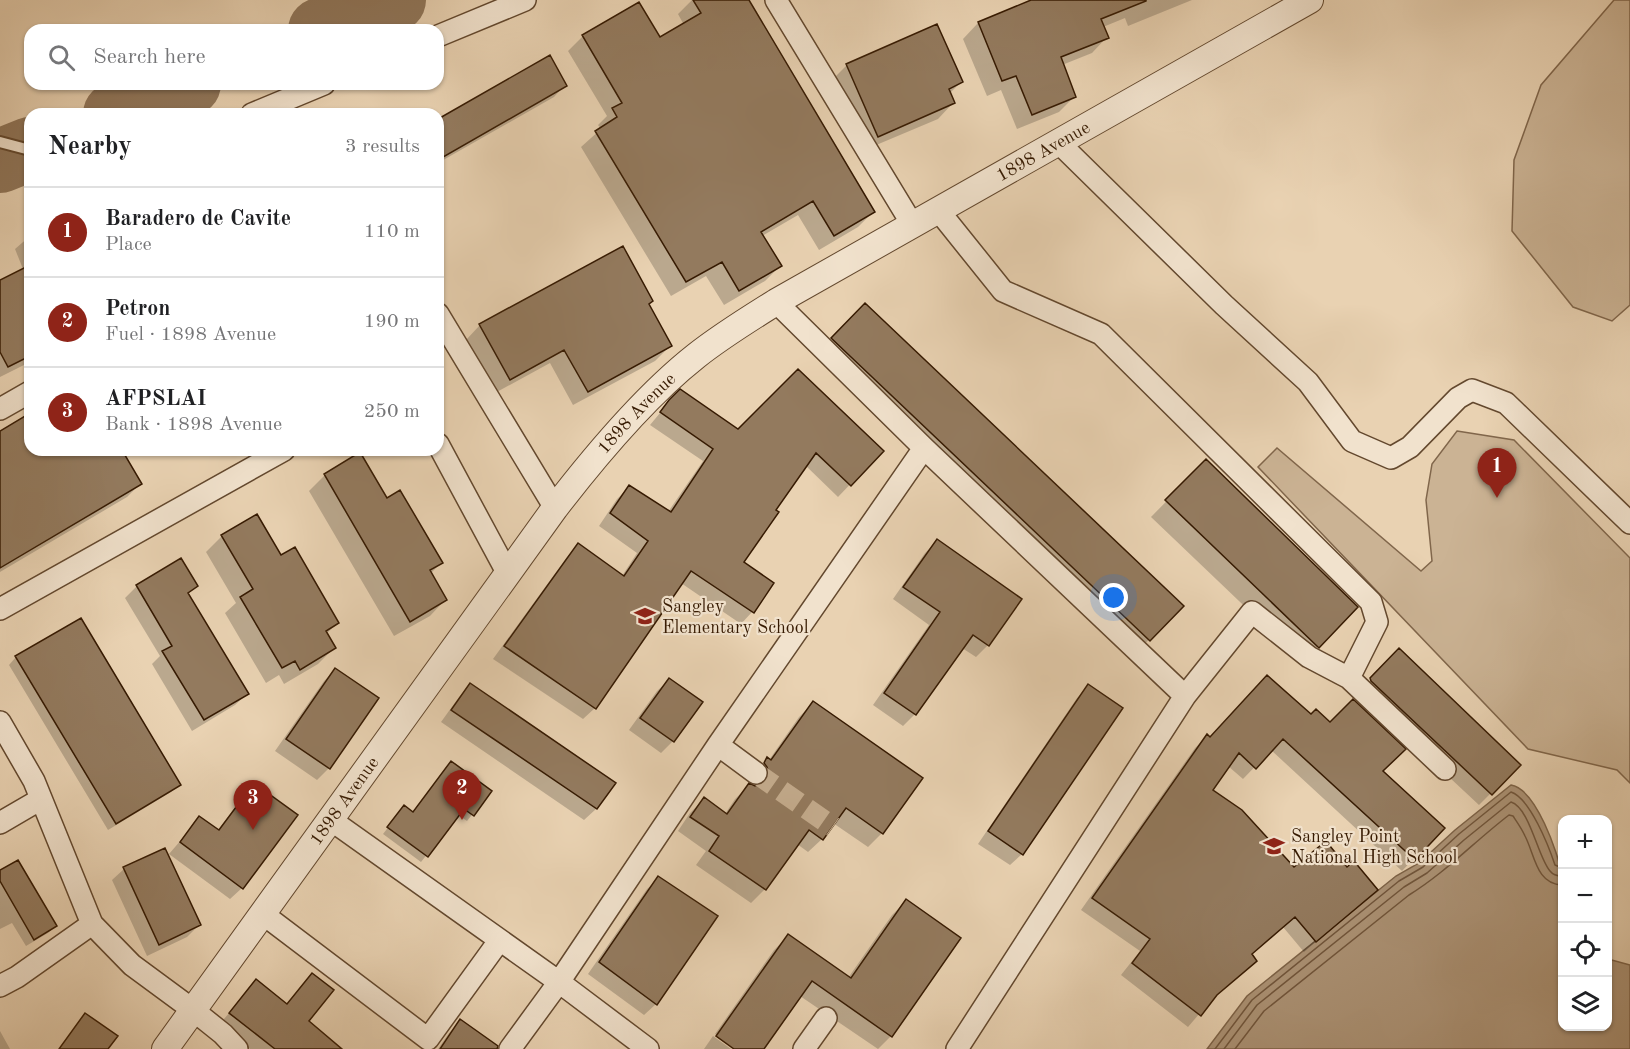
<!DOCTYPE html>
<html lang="en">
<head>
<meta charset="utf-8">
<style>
	:root { --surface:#fff; --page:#f6f6f6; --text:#202124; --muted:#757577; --line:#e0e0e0; --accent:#8f2418 }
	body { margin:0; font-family:"Old Standard TT",serif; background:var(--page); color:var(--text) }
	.controls { position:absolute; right:18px; bottom:18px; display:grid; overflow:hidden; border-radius:12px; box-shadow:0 2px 4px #0004 }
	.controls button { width:54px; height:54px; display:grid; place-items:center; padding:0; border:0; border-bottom:2px solid var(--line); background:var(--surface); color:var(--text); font:30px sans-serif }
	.you { position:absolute; left:1114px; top:598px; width:21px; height:21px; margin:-15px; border:4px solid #fff; border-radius:50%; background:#1a73e8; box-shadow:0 0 0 9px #1a73e833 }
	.badge { display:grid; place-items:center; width:39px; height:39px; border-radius:50%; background:var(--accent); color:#fff; font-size:20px; font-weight:700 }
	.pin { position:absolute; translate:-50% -50px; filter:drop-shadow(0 2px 3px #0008) }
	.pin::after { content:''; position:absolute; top:32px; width:21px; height:18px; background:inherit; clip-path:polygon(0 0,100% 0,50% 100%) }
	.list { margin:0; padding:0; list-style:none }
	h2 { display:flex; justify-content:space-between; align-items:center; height:78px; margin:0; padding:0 24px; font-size:26px }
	h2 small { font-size:20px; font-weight:400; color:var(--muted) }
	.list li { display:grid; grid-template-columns:39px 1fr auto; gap:18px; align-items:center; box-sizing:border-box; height:90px; padding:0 24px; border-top:2px solid var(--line) }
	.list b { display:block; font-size:22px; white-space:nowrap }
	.list p { margin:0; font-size:20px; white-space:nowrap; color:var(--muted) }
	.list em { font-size:20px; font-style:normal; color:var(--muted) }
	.icon { flex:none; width:33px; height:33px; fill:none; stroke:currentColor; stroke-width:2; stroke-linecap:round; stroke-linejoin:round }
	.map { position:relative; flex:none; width:1630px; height:1049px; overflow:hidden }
	.search { position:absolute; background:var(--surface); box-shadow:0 2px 4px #0004; left:24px; top:24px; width:420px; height:66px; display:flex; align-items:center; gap:15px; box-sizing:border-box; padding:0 21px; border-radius:18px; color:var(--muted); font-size:22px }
	.panel { position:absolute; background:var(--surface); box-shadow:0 2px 4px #0004; left:24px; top:108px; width:420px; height:348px; border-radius:18px }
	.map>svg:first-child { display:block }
	.green { fill:#cbb394; stroke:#80664b; stroke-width:1.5 }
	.water { fill:#ac9376; stroke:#7d6348; stroke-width:1.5 }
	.shadow { fill:#0003 }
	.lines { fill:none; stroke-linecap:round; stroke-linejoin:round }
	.shore { stroke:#71563c; stroke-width:1.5 }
	.taxiway { stroke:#90765a; stroke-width:64 }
	.building { fill:#937a5e; stroke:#361a02; stroke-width:1.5 }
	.minor-tunnel { stroke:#c5ad8f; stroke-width:21; stroke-dasharray:21 10; stroke-linecap:butt }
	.service-casing { stroke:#63482e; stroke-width:14 }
	.minor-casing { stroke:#63482e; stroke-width:24 }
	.tertiary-casing { stroke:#63482e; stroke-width:28 }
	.service { stroke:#f1e2cd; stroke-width:10 }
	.minor { stroke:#f1e2cd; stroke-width:21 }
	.tertiary { stroke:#f1e2cd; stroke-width:26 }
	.labels { text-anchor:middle; stroke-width:4.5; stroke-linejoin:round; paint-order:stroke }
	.street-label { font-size:18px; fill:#361a02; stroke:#f1e2cd }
	.poi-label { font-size:18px; fill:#361a02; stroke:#f1e2cd; text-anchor:start }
</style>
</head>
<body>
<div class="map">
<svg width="1630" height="1049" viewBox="0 0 1630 1049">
	<rect width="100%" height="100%" fill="#e9d2b2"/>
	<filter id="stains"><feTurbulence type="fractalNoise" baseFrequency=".00333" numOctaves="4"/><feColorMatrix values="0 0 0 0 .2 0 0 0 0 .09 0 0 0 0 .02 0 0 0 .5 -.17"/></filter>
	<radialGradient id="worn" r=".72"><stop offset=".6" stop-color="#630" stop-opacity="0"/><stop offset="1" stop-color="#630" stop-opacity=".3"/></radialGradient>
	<path class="green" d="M1614,0h16v305l-18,16 -39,-14 -61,-76 2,-71 27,-75z
		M1457,431l57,9 116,118v225l-13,-13 -89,-21 -270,-282 19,-19 144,123 11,-10 -6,-61 6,-36z"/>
	<path class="water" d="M1511,785c25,4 47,68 51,90v151h46v-67l22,6v84h-423l40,-53 149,-120 23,-13 36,-33z"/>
	<path class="shadow" d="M692,0h56l125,212 -15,15 -39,23 -21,-35 -36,21 18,30 -15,15 -41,24 -18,-29 -35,20 -90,-149 20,-18 -3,-4 9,-9 -39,-65 15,-15 77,3 24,-14 -6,-11z
		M1035,0h157l-64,26 -3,-8 -22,9 4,10 -15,16 -30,12 13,31 -16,16 -42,17 -16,-39 -14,6 -24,-57 15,-16z
		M847,65l114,17 -12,12 4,9 -15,16 -76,32 -31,-70z
		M565,85l-11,12 -116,66v-43z
		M30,236v126l-30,15v-95l23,-13 -8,-20z
		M647,305l23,41 -15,15 -82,44 -23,-42 -55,30 -29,-53 14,-15z
		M850,320l332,286 -49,50 -316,-301z
		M670,401l68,30 144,20 -44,46 -33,-32 -31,45 -32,53 30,20 -20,29 -11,12 -60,-41 -86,125 -12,11 -90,-60 74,-102 12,-12 43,31 15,-23 -38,-27 18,-27 12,-12 39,25 35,-51 -53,-36z
		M30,415v35h90l20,34 -13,13 -127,75v-140z
		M360,454l26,46 55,63 -11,11 15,26 -15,16 -36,20 -85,-145 16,-16z
		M1206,461l150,146 -53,55 -152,-145z
		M256,516l25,41 57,66 -12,11 8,14 -16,16 -34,20 -5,-9 -13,8 -41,-70 11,-10 -30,-51 16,-16z
		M937,541l83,59 -32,45 -12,12 -14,-9 -47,66 -12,12 -30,-21 56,-80 -36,-26 32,-46z
		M137,586h59l-9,9 60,99 -12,11 -43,26 -40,-67 8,-8 -35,-58z
		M1399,650l120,115 -40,40 -120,-112z
		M16,657l163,128 -8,7 -63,38 -99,-165z
		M335,670l42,29 -48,69 -12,12 -42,-29 49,-70z
		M669,680l4,61 -12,12 -32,-23 28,-39z
		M470,685l144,98 -18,26 -12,11 -143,-98 18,-25z
		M1089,686l-67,168 -12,11 -32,-21 99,-146z
		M813,703l108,76 -39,54 -14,14 -35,-24 -11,16 -14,13 -11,-8 -32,45 -14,14 -55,-38 10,-14 -28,-20 12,-18 14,-14 21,15 10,-15 14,-14 6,2 -1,-14 15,-13 30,-43z
		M1311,716l70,55 62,57 -41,43 -131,-121 -28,29 -15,-13 -17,25 83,78 82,21 -72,62 -21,-25 -32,28 -7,17 -32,27 -24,28 -67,-52 19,-24 -59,-41 114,-162 12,-12 3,2z
		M254,785l-12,103 -12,11 -61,-45 31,-36 17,13 26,-34z
		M490,792l-23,29 -9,-6 -37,47 -38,-28 21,-27 8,6z
		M124,869l75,56 -12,12 -40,19 -35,-76z
		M0,872l56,54 -8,7 -22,13 -14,-23 -12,6z
		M659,878l-3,126 -12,11 -56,-41 59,-85z
		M906,901l-15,135 -13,13 -78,-53 -38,53h-25l-22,-15 59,-84 14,-14 60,42 44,-63z
		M312,975l-5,46 34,28h-91l-31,-24 37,-44 30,24z
		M461,1021l29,28h-52l11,-16z
		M0,1031l10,18h-10z
		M713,1036l18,13h-27z"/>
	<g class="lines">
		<path class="shore" d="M1215,1049l37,-49 147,-119 24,-14 36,-33 52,-42c19,6 38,55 44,73l7,3
			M1224,1049l33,-44 147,-118 23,-14 37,-33 47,-38c19,6 27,56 39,69 3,4 7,5 12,5
			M1235,1049l29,-38 145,-116c36,-22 66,-54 100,-80l4,1c4,6 9,13 12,20 10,19 11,48 37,49"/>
		<path class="taxiway" d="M320,30l74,-30
			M115,114l74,-30
			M0,161l30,-12"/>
	</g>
	<path class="building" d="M693,0h56l126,212 -41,24 -21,-35 -52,31 21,34 -43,25 -17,-29 -36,20 -91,-151 22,-14 -5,-9 10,-5 -40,-68 57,-33 21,35 41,-24z
		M1031,0h115v1l-45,18 8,19 -48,19 15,40 -44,18 -16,-39 -14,5 -24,-59z
		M937,24l26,58 -14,7 6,14 -77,34 -32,-73z
		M550,55l17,31 -129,74v-41z
		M623,246l30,55 -4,3 23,42 -84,46 -24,-42 -54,30 -31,-56z
		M30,265v91l-22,11 -8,-15v-72z
		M865,303l319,303 -34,35 -319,-303z
		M798,369l86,82 -33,35 -35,-33 -40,57 3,2 -35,50 30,21 -20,30 -63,-42 -95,138 -92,-63 74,-103 46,33 24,-35 -38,-28 19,-28 42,27 42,-63 -53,-37 9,-12 11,-11 58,40z
		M30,413v37h92l20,34 -142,84v-137z
		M360,452l27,46 13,-8 43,73 -13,7 17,30 -37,22 -86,-148z
		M1206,459l152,148 -39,41 -154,-148z
		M257,514l24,41 14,-8 44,76 -13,8 10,17 -36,22 -5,-9 -13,7 -42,-71 13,-8 -32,-54z
		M937,539l85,60 -33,47 -16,-11 -57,80 -32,-22 56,-81 -37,-25z
		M181,558l17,28 -10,7 61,101 -45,26 -42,-69 10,-5 -36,-61z
		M81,618l100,167 -65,39 -101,-168z
		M1399,648l122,117 -29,30 -121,-114 -1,-3z
		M335,668l44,30 -49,71 -44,-30z
		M1267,675l44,39 5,-5 14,13 23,-23 53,50 -23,22 62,57 -30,32 -132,-121 -27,30 -17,-16 -26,37 29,20 52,57 32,-26 21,26 7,-6 24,29 -62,52 -21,-25 -43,37 5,7 -40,34 -16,21 -69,-53 18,-24 -58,-41 115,-164 3,3z
		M669,678l34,24 -29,40 -34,-24z
		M470,683l146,100 -19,26 -146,-99z
		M1088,684l35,24 -100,147 -35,-24z
		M813,701l110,77 -40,56 -37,-26 -23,32 -14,-10 -43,60 -57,-39 10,-15 -29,-19 14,-20 23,17 22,-31 6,3 11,-5 3,-7 -2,-7 -3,-4 3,-6 4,3z
		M451,761l41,30 -18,25 -10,-7 -36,48 -41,-30 17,-22 9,7z
		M254,783l44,32 -55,74 -63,-47 19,-26 20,14z
		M165,848l36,77 -42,20 -36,-78z
		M18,860l39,66 -23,14 -34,-59v-11z
		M658,876l60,40 -61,89 -58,-43z
		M906,899l55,39 -69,99 -80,-56 -48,68h-30l-18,-13 72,-102 63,44z
		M312,973l22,17 -25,31 33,28h-67l-46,-36 27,-34 31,25z
		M85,1013l33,23 -10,13h-49z
		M460,1019l38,27 -1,3h-57z"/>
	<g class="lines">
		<path class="minor-tunnel" d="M756,773l77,54"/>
		<defs>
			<path id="service" d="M0,142l30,8"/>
			<path id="minor" d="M776,0l136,224
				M438,36l87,-36
				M252,114l72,-30
				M1059,143l165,162 84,77 44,59 39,17 19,-11 48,-49 14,-8 34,13 124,120
				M938,210l65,81 98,43 270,268 6,20 -28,56
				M776,302l148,146 261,248
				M438,314l117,194
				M0,409l30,-17
				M438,444l70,130
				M0,609l284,-159
				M0,722l34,59 58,143 40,41 61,45 30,24 14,15
				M718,745l38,28
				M331,820l228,162 89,67
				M0,823l41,-24
				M263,914l165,125 71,-98
				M0,986l17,-9 75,-53
				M510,1049l49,-67 159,-237 206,-297
				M804,1049l22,-31
				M957,1049l228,-353 67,-84 57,45 40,21 96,91"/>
			<g id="tertiary">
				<path id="s1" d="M165,1049l390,-541c40,-52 89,-111 141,-152 25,-20 53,-37 80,-54l534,-302"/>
			</g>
		</defs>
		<use href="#service" class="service-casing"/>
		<use href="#minor" class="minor-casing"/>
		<use href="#tertiary" class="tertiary-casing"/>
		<use href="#service" class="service"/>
		<use href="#minor" class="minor"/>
		<use href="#tertiary" class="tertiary"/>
	</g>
	<defs>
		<symbol id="school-bare" viewBox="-9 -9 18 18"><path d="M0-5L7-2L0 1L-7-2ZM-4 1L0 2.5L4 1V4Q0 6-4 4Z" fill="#8f2418" stroke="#f1e2cd" stroke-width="2.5" paint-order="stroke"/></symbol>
	</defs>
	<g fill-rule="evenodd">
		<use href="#school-bare" x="630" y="601" width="30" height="30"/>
		<use href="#school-bare" x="1259" y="831" width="30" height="30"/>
	</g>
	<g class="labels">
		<g class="street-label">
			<text dy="6" stroke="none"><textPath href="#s1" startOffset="1278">1898 Avenue</textPath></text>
			<text dy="6" stroke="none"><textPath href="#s1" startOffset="792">1898 Avenue</textPath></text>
			<text dy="6" stroke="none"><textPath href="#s1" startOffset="306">1898 Avenue</textPath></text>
		</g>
		<g class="poi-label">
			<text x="662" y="612">Sangley<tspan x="662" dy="21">Elementary School</tspan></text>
			<text x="1291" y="842">Sangley Point<tspan x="1291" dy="21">National High School</tspan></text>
		</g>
	</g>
	<rect width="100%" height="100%" filter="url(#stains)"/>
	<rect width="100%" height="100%" fill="url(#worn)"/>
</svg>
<div class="controls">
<button>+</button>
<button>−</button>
<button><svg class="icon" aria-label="locate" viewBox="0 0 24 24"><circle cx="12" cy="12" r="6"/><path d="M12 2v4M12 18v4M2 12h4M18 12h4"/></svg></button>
<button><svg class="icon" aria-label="layers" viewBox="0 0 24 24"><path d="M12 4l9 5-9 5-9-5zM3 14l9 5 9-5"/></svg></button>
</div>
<div class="you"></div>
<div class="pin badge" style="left:1497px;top:498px">1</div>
<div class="pin badge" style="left:462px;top:820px">2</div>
<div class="pin badge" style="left:253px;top:830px">3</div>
<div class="search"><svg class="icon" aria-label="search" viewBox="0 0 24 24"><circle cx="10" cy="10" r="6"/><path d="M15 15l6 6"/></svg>Search here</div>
<section class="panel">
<h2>Nearby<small>3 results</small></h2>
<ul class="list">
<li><span class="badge">1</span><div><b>Baradero de Cavite</b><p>Place</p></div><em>110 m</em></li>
<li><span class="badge">2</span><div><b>Petron</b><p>Fuel · 1898 Avenue</p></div><em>190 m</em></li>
<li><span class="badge">3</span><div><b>AFPSLAI</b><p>Bank · 1898 Avenue</p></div><em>250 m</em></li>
</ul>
</section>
</div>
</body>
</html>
